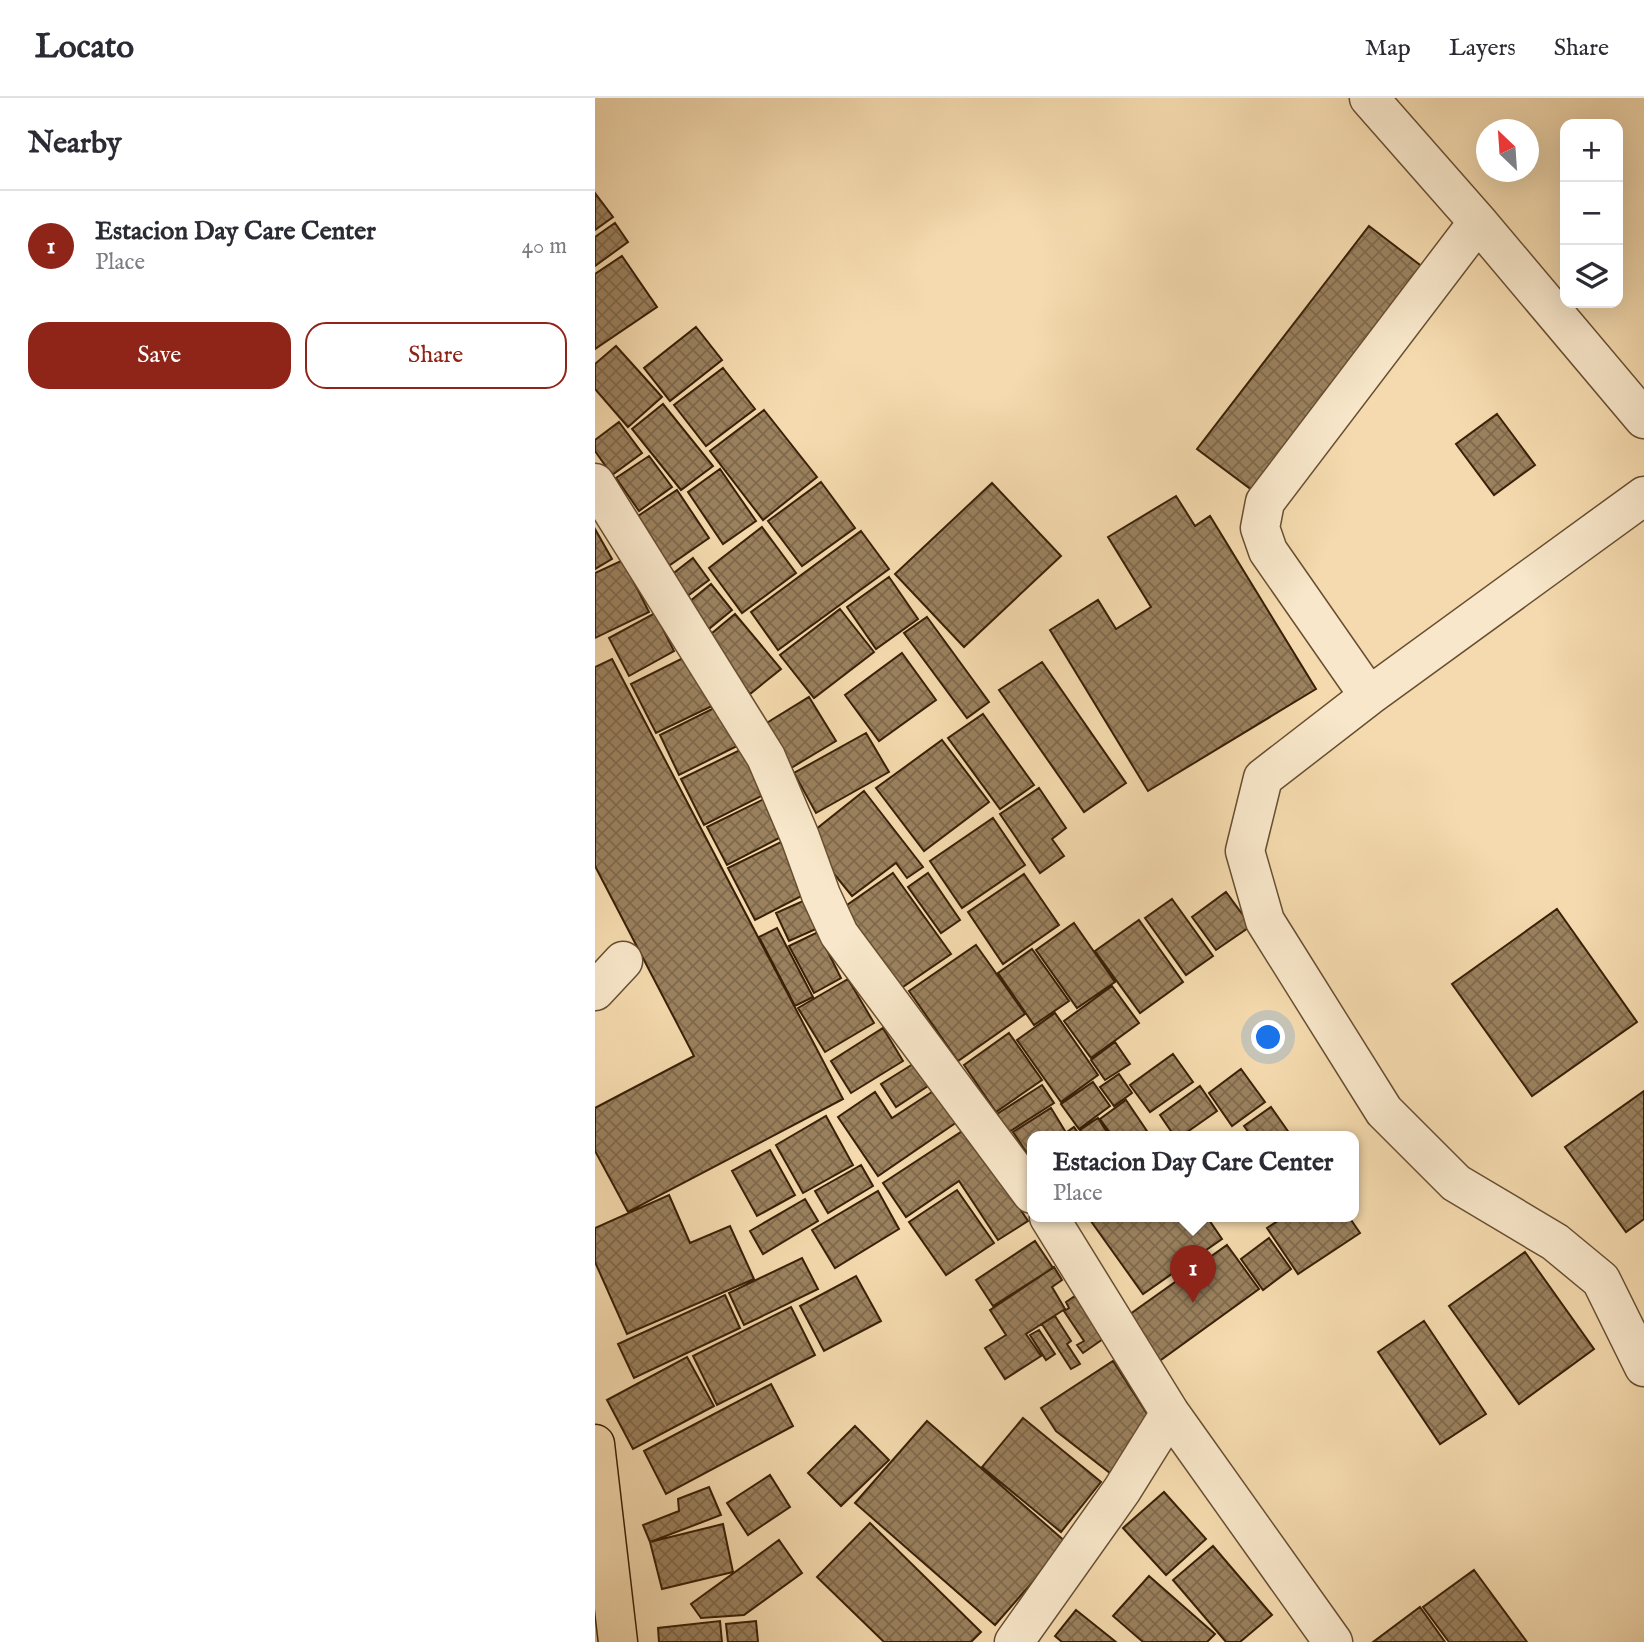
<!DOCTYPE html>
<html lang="en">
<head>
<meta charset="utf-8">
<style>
	:root { --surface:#fff; --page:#f2f2f3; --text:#2b2b33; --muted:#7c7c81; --line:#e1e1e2; --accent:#8f2418 }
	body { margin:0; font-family:"IM FELL English",serif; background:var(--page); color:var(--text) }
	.controls { position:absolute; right:21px; top:21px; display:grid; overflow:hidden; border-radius:14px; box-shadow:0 7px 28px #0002 }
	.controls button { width:63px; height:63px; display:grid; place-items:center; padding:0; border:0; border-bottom:2px solid var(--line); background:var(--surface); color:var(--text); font:35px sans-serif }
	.compass { position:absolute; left:881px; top:21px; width:63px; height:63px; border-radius:50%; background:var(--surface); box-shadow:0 7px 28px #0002; rotate:335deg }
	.you { position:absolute; left:674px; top:940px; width:24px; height:24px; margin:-18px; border:5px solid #fff; border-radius:50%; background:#1a73e8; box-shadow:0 0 0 10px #1a73e833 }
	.badge { display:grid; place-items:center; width:46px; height:46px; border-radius:50%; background:var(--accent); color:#fff; font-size:23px; font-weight:700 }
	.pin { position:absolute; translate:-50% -58px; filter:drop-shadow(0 2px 4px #0008) }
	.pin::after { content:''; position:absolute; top:37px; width:24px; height:21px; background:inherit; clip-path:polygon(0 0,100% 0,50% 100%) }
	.popup { position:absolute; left:432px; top:1033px; width:332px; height:91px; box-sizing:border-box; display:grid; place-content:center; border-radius:14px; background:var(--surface); filter:drop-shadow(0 2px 5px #0005); font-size:23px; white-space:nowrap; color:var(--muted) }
	.popup b { font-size:26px; color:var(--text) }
	.popup::after { content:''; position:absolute; left:50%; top:100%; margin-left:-14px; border:14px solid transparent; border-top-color:var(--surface) }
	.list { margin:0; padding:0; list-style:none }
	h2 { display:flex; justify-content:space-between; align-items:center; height:91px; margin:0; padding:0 28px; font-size:30px }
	h2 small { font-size:23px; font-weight:400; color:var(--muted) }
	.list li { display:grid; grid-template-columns:46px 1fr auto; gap:21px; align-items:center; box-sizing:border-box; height:112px; padding:0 28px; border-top:2px solid var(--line) }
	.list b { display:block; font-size:26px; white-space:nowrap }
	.list p { margin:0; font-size:23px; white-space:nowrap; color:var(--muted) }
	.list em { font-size:23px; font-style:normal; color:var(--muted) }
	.actions { display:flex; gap:14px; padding:21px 28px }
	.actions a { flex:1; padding:16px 0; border:2px solid var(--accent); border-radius:21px; text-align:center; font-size:24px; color:var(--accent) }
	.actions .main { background:var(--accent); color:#fff }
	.icon { flex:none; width:38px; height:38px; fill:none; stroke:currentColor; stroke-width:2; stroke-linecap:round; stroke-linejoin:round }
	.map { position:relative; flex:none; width:1049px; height:1544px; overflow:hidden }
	header { display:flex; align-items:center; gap:42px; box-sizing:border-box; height:98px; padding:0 35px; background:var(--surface); border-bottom:2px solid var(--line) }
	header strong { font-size:33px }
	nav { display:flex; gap:38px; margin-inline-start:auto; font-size:24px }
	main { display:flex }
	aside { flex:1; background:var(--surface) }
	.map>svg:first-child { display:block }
	.building { fill:url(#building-cross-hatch); stroke:#3a2007; stroke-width:2 }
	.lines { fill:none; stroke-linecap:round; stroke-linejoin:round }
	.minor-casing { stroke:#684e31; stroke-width:41 }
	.major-casing { stroke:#3a2007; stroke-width:41 }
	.minor { stroke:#f8e7ca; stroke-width:38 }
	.major { stroke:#f4daae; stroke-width:38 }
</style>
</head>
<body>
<header>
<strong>Locato</strong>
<nav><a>Map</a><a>Layers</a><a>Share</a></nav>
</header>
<main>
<aside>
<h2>Nearby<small></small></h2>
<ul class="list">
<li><span class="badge">1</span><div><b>Estacion Day Care Center</b><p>Place</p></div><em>40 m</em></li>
</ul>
<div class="actions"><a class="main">Save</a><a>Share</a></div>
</aside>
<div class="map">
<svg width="1049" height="1544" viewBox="0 0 1049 1544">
	<defs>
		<pattern id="building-cross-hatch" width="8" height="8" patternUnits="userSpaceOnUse" patternTransform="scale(1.75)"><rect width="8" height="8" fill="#9b815e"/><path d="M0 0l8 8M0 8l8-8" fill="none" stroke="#7f694c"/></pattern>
	</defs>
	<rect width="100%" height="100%" fill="#f4daae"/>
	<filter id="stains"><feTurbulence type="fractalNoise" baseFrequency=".00286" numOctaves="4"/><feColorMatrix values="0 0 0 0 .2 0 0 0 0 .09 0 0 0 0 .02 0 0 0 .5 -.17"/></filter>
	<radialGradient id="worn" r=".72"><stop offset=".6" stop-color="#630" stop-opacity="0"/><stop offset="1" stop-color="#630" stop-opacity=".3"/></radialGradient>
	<path class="building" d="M0,95l18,24 -18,13z
		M20,125l13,19 -33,24v-29z
		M774,128l55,42 -172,222 -55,-41z
		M27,158l35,51 -62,42v-75z
		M101,229l26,33 -52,41 -26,-33z
		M21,248l46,51 -34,30 -33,-38v-25z
		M128,270l32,41 -49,37 -32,-41z
		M68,306l50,62 -32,24 -49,-61z
		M169,312l53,67 -54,43 -53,-69z
		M902,316l38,51 -41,30 -38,-51z
		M24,324l23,31 -30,22 -17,-24v-11z
		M54,358l23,31 -33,24 -23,-33z
		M125,371l36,52 -33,23 -35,-52z
		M226,384l34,46 -53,38 -34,-45z
		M397,385l69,73 -97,91 -69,-73z
		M82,392l32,48 -42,29 -32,-49z
		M581,398l19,30 15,-10 106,173 -168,102 -98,-161 48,-30 18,29 35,-22 -43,-70z
		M167,429l34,46 -54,40 -33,-45z
		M0,431l17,30 -17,10z
		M266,433l28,38 -111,81 -27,-38z
		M98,460l16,22 -23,17 -16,-21z
		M28,462l26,52 -54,26v-65z
		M294,479l29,42 -42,30 -29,-42z
		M116,486l21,26 -28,23 -21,-26z
		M245,511l34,43 -60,46 -34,-43z
		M60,515l19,38 -45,25 -20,-38z
		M140,516l46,55 -31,25 -45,-55z
		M332,519l62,85 -22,16 -63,-85z
		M307,555l34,47 -57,41 -34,-46z
		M92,558l25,50 -56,27 -25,-49z
		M17,561l231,440 -215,113 -33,-61v-43l99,-52 -99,-190v-199z
		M447,564l84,121 -42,29 -85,-122z
		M214,599l27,44 -45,27 -26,-44z
		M123,608l19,40 -58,29 -19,-40z
		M388,616l51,71 -34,24 -52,-71z
		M271,635l23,39 -73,41 -22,-40z
		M347,642l47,62 -65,49 -48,-63z
		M147,651l23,45 -61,31 -23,-46z
		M444,690l27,40 -14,11 12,17 -24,17 -40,-59z
		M269,693l59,76 -16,11 -11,-15 -44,33 -47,-58z
		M169,701l19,37 -56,29 -20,-38z
		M398,720l32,47 -63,43 -32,-47z
		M192,741l26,51 -58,30 -27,-52z
		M298,775l58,81 -57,39 -57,-81z
		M333,775l32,47 -19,13 -33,-46z
		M429,776l35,51 -56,39 -35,-52z
		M631,794l25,34 -35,24 -24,-33z
		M577,801l41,57 -27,19 -41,-57z
		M208,803l13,28 -27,12 -13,-28z
		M962,811l80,113 -105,74 -80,-112z
		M544,822l44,62 -43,31 -45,-62z
		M479,825l41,59 -38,26 -41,-58z
		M182,830l36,69 -18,9 -36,-69z
		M223,834l23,46 -27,15 -25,-47z
		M381,847l49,69 -67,47 -49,-70z
		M437,851l37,52 -35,24 -36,-52z
		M253,881l26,44 -49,29 -27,-44z
		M517,888l27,37 -48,35 -27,-37z
		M460,915l43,62 -37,27 -44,-62z
		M288,930l20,33 -52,32 -20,-32z
		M414,935l33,47 -46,32 -32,-47z
		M520,944l15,22 -25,16 -14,-20z
		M578,956l20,28 -43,30 -20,-27z
		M318,966l15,22 -32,21 -15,-23z
		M646,971l24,33 -33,24 -23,-33z
		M524,976l13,19 -18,13 -14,-19z
		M498,984l17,24 -31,23 -18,-25z
		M447,987l12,18 -45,29 -12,-18z
		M605,988l17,25 -37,26h-5l-15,-22z
		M340,992l22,32 -79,54 -40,-59 37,-25 17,26z
		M1049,993v128l-18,13 -61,-85z
		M531,1002l25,37h-38l-13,-18z
		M676,1009l21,30h-40l-8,-11z
		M456,1010l14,23 -8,6h-25v16l-4,2 -15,-23z
		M231,1018l27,49 -50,28 -27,-48z
		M503,1020l12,19h-25l-5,-7z
		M479,1029l7,10h-21z
		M372,1030l61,93 -30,19 -39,-59 -53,36 -23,-34z
		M175,1052l25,45 -38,21 -25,-45z
		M266,1067l12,21 -45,27 -13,-22z
		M362,1092l37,53 -48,32 -37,-53z
		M283,1093l21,38 -64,39 -23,-38z
		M74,1097l21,48 40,-17 24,53 -127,55 -32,-72v-34z
		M210,1101l13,22 -55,33 -13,-23z
		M493,1119h119l15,22 -79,55z
		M689,1119h65l11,16 -62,41 -31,-46z
		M674,1140l22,31 -28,21 -22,-31z
		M440,1143l18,27 -60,38 -17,-26z
		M632,1147l32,44 -101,73 -32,-45z
		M930,1154l69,97 -75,55 -70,-98z
		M207,1160l16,31 -74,36 -15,-32z
		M459,1169l8,13 -10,7 13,22 -39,25 15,22 -36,23 -20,-31 21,-13 -16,-25z
		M261,1178l25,45 -57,30 -24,-45z
		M130,1197l15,33 -106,50 -16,-34z
		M480,1198l28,43 -20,14 -6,-8 7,-4 -20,-30 5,-3 -3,-6z
		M196,1209l24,48 -98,50 -24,-49z
		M460,1218l16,25 -4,3 13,20 -9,5 -29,-45z
		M829,1223l62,93 -46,30 -62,-92z
		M444,1232l16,24 -9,6 -16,-25z
		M92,1259l27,49 -81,43 -26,-49z
		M518,1263l38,59 -41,53 -54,-42 -15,-23z
		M176,1286l22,42 -127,68 -22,-43z
		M428,1320l78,64 -40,50 -79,-65z
		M332,1323l140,122 -72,82 -140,-122z
		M260,1328l34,34 -48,46 -33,-33z
		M175,1377l20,32 -42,28 -21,-32z
		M114,1389l12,28 -71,27 -7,-17 36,-14 -1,-12z
		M569,1394l42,47 -40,36 -43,-47z
		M275,1425l111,109 -10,10h-87l-67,-65z
		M128,1426l10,48 -71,17 -12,-47z
		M184,1442l23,33 -58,42 -43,3 -10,-14z
		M618,1448l59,69 -32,27h-14l-53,-62z
		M879,1472l53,72h-78l-26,-35z
		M554,1478l66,58 -8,8h-64l-30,-26z
		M825,1509l25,35h-72z
		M481,1512l40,32h-54l-7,-6z
		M125,1523l2,21h-63l-1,-14z
		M161,1523l2,21h-30l-2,-18z"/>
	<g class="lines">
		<defs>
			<path id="minor" d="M774,0l109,124 166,197
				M0,385l171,274 34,80 21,58 18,39 193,260
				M1049,398l-275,200 -106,82 -18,73 20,70 119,190 72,72 99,59 46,38 43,87
				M774,598l-101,-145 -8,-23 5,-26 213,-280
				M0,893l28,-30
				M454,1119l121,196 163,229
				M419,1544l108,-152 48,-77"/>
			<path id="major" d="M0,1346l23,198"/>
		</defs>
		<use href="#minor" class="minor-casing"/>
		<use href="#major" class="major-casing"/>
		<use href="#minor" class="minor"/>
		<use href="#major" class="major"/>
	</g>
	<rect width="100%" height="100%" filter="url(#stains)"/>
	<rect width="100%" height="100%" fill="url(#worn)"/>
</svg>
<div class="controls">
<button>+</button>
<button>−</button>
<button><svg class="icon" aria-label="layers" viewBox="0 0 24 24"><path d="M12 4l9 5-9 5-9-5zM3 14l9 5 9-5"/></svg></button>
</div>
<svg class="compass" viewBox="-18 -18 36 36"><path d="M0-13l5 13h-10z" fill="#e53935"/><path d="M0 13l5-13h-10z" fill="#7c7c81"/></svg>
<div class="you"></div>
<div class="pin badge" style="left:598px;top:1205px">1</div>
<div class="popup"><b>Estacion Day Care Center</b>Place</div>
</div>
</main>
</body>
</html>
